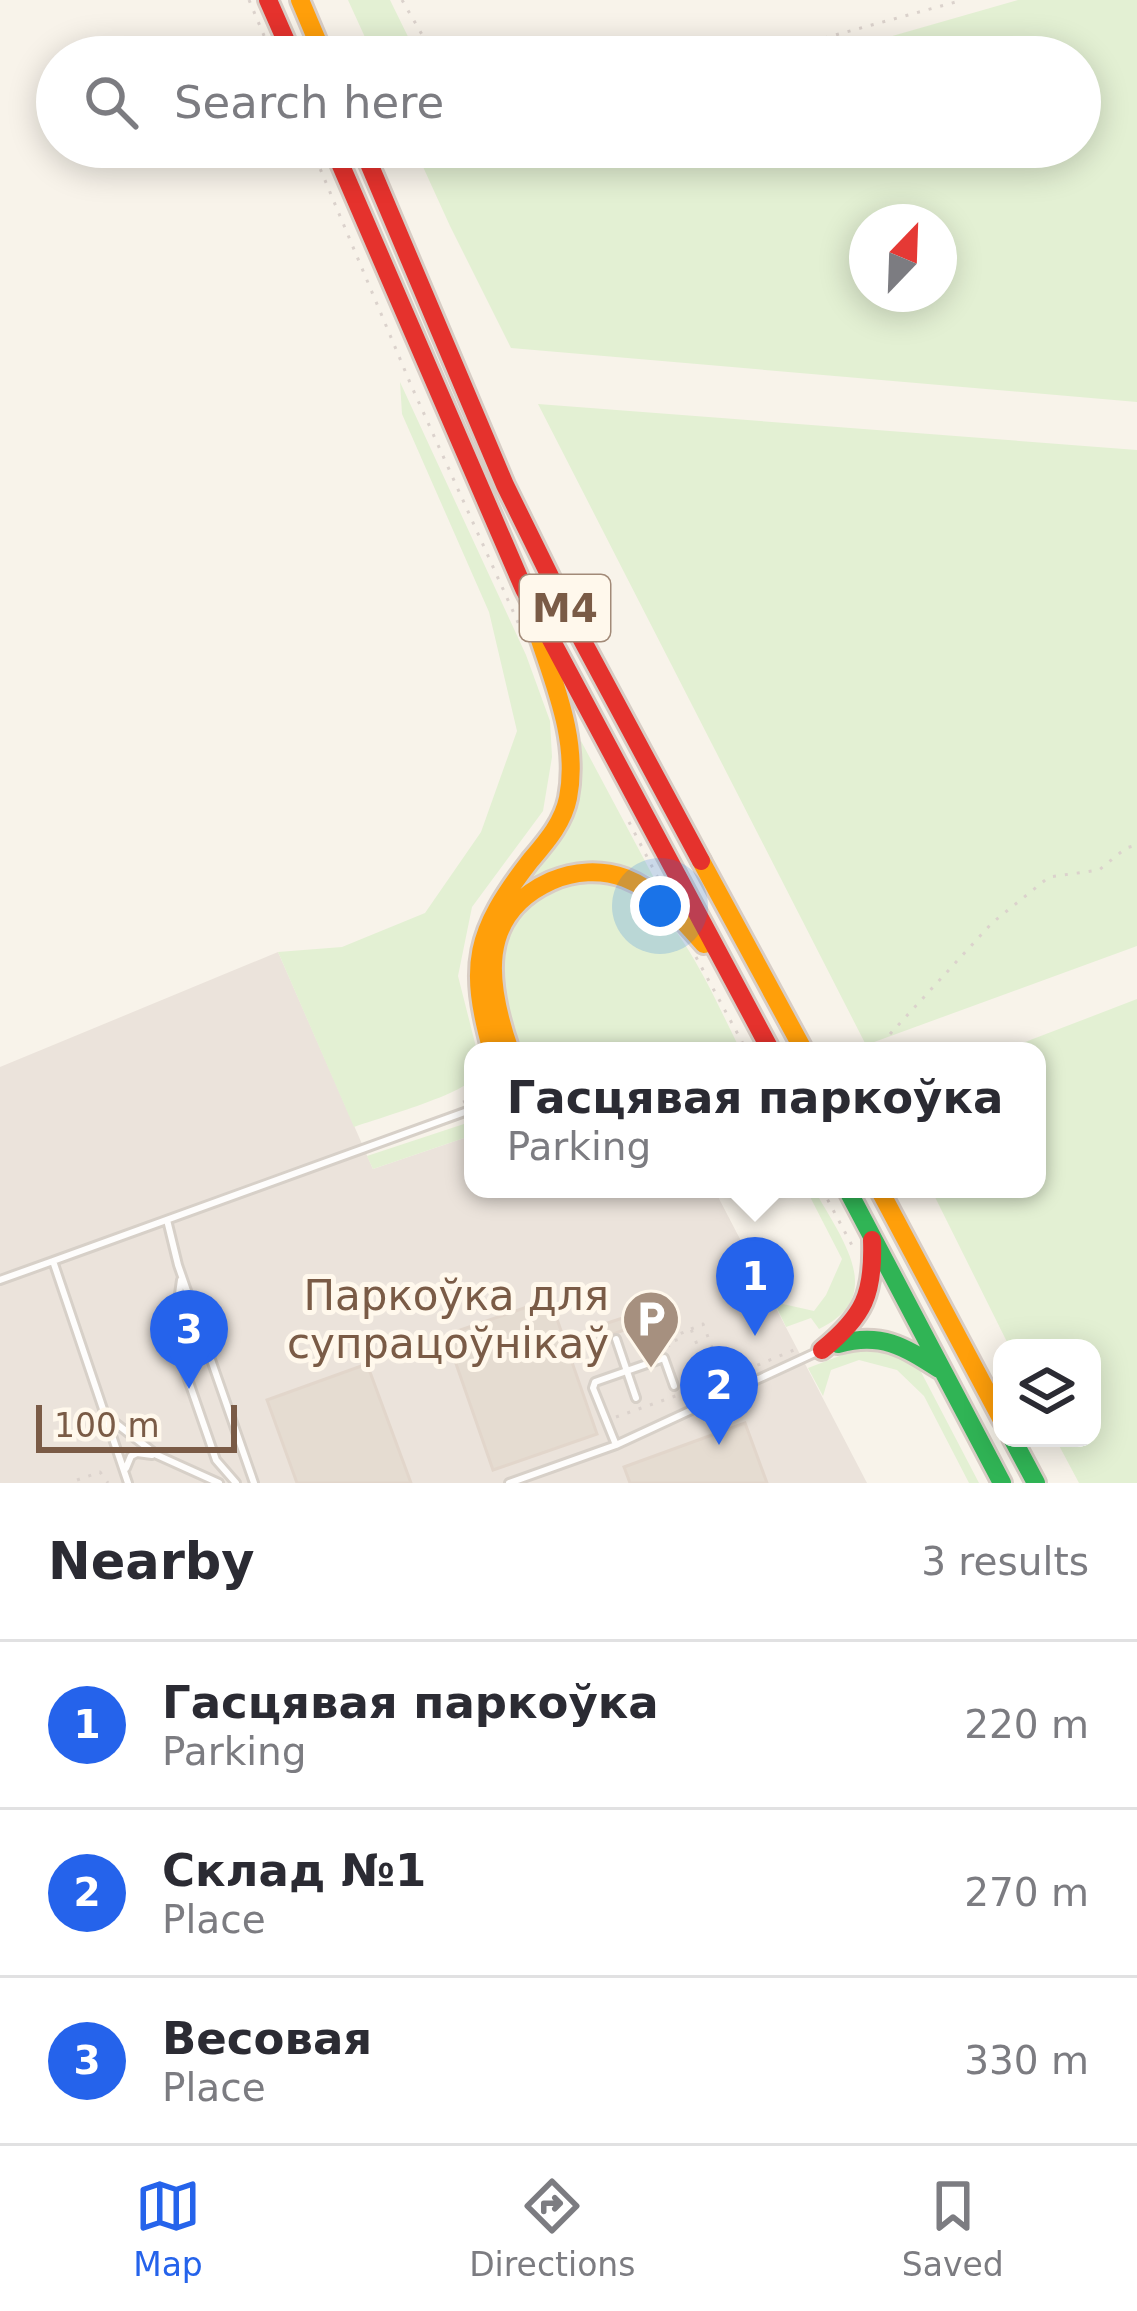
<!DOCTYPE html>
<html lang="en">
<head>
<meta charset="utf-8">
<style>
	:root { --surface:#fff; --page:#f7f7f7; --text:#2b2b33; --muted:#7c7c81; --line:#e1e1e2; --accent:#2563eb }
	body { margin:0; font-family:"DejaVu Sans",sans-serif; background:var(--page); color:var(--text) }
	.controls { position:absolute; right:36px; bottom:36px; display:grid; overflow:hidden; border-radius:24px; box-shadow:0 6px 30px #0003 }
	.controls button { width:108px; height:108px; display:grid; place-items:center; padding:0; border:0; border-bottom:3px solid var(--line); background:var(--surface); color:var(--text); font:60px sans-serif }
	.compass { position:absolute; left:849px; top:204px; width:108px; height:108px; border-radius:50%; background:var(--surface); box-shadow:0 6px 30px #0003; rotate:23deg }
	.scale { position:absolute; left:36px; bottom:30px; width:201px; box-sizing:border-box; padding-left:12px; border:6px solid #7a5b46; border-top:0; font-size:33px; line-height:42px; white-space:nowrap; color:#7a5b46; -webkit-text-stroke:9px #fff8ec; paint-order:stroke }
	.you { position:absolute; left:660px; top:906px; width:42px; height:42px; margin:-30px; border:9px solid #fff; border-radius:50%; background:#1a73e8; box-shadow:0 0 0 18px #1a73e833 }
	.badge { display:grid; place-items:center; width:78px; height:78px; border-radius:50%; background:var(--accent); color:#fff; font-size:39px; font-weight:700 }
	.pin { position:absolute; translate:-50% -99px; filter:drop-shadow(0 3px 6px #0008) }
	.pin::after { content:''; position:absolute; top:63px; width:42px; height:36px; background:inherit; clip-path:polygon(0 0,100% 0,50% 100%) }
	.popup { position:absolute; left:464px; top:1042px; width:582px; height:156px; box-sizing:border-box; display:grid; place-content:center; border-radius:24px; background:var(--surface); filter:drop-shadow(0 3px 9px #0005); font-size:39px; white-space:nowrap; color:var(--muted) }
	.popup b { font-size:45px; color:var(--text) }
	.popup::after { content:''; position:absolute; left:50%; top:100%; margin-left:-24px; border:24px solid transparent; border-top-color:var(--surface) }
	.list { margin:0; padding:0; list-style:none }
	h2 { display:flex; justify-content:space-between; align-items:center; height:156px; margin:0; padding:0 48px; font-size:51px }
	h2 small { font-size:39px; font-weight:400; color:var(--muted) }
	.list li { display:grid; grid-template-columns:78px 1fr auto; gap:36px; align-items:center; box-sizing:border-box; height:168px; padding:0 48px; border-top:3px solid var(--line) }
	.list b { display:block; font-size:45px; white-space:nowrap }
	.list p { margin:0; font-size:39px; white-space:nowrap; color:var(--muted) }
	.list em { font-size:39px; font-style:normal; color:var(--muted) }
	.icon { flex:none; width:66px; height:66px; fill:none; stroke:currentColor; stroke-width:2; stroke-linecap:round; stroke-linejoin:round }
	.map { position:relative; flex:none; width:1137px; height:1483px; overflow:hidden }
	.search { position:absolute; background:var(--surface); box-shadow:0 6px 30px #0003; left:36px; right:36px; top:36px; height:132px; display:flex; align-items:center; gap:30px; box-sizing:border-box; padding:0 42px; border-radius:66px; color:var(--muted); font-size:45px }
	.sheet { height:660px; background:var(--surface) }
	nav { display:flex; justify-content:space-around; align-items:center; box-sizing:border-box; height:168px; border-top:3px solid var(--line); background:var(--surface); font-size:33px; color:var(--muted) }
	nav a { display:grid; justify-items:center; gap:6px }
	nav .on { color:var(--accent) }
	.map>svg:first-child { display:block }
	.industrial { fill:#ebe3db }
	.green { fill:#e3f0d3; fill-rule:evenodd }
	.building { fill:#e5dcd1; stroke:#e2d6cb; stroke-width:3 }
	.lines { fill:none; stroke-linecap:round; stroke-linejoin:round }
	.lane-casing { stroke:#d7d0c8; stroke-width:12 }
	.fast-casing { stroke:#d8cdc5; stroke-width:24 }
	.slow-casing { stroke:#d8cdc5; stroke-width:24 }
	.jam-casing { stroke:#d8cdc5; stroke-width:24 }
	.path { stroke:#dbd2cc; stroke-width:3; stroke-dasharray:3 9; stroke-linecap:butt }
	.lane { stroke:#fefdfc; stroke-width:6 }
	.fast { stroke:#30b455; stroke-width:18 }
	.slow { stroke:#ff9f0a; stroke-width:18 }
	.jam { stroke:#e5322d; stroke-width:18 }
	.labels { text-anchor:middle; stroke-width:10; stroke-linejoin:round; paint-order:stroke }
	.shield { fill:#fff8ec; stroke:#a28a78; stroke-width:3 }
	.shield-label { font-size:39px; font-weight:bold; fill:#7a5b46 }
	.poi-label { font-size:42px; fill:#7a5b46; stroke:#fff8ec; text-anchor:end }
</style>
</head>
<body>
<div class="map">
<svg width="1137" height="1483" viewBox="0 0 1137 1483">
	<rect width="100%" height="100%" fill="#f8f3ea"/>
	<path class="industrial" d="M278,952l95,217 100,-34v54h241l153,294h-867v-416z"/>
	<path class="green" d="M348,0h42l28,57h-44z
		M1018,0h119v402l-626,-54 -61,-122 -36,-79h55l13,17 49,-17h549v-90h-261zM867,222h72v72h-72z
		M400,382l126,273 24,66 2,36 -9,54 -71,96 -14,69 19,75h-4c0,8 2,22 -2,29 -11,15 -95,39 -117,47l-76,-175 64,-5 83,-34 56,-81 36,-101 -28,-119 -87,-198z
		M538,404l599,46v496l-271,99z
		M581,741l73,137c-51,-22 -93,-22 -136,17l-2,-3 59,-85 5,-23z
		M592,878c12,3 26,5 37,10 50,22 87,115 112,163h-218l-19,-37 -6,-42 7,-36 10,-24 45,-30z
		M1137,999v484h-58l-24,-45h37v-90h-82l-79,-159h106v-138h-35z
		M473,1121v14l-100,34 -6,-13z
		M806,1189h8c26,48 75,107 5,140l-8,-11 -25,9 -12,-25 40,9 12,-16 16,-36z
		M863,1347l28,6 29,17 59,113h-10l-45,-87 -27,-26 -38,-10 -28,10 -8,26 -15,-28z"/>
	<path class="building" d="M550,1299l47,135 -104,36 -47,-135z
		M663,1305l9,28 -31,11 -6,-18 -41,15 -5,-12z
		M367,1364l44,119h-114l-30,-83z
		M745,1423l22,60h-137l-6,-16z"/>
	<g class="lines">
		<defs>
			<path id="lane" d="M167,1220l11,45 76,218
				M53,1261l420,-152
				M0,1280l53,-19 75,222
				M181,1280l-8,56 43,124 20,23
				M616,1339l20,59
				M109,1418l48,37 62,28
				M616,1445l-23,-57 2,-6 69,-24 10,28
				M126,1468l5,-12 6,-3 15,2
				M509,1483l107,-38 203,-94"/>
			<path id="fast" d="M847,1189l155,294
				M838,1344c43,-12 65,2 101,25
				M1012,1438l24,45"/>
			<path id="slow" d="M300,0l24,57
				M701,861l103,190
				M492,1051c-24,-86 -17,-119 38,-190 16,-19 33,-38 38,-63 11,-56 -13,-112 -30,-164
				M510,1051c-23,-66 -34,-136 41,-170 23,-10 50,-12 74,-3 33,13 56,40 79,66
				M879,1189l123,231"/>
			<path id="jam" d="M268,0l25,57
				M333,147l191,442 247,462
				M362,147l143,338 68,138 128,238
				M822,1350c42,-34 52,-56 50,-110"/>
		</defs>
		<use href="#lane" class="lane-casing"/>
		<use href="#fast" class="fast-casing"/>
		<use href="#slow" class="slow-casing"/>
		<use href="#jam" class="jam-casing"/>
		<path class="path" d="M249,0l24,57
			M402,0l33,57
			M755,57l208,-57
			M311,147l100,238 110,244
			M629,822l29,56
			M696,957l51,94
			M890,1034l102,-111 57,-46 50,-7 27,-22 11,-3
			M465,1103l-3,-7 11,-9
			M822,1189l33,62
			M627,1316l13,38
			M691,1329l12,-5 21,55 70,-29
			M616,1417l96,-34 -21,-54 -16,7 2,7 -16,5
			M77,1480l23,-8 8,11"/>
		<use href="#lane" class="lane"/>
		<use href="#fast" class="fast"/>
		<use href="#slow" class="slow"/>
		<use href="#jam" class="jam"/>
	</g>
	<defs>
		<symbol id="parking-pin" viewBox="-11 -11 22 30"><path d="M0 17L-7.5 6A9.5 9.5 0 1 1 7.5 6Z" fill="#a6907f" stroke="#fff8ec"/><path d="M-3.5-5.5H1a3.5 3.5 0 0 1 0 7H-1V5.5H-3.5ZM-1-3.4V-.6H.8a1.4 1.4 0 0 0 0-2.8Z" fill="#fff"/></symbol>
	</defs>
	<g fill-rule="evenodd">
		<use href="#parking-pin" x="618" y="1286" width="66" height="90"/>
	</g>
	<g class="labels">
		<rect class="shield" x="520" y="575" width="90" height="66" rx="9"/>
		<g class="shield-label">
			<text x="565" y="622">М4</text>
		</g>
		<g class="poi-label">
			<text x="609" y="1310">Паркоўка для<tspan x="609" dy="48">супрацоўнікаў</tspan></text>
		</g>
	</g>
</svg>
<div class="controls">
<button><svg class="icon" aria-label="layers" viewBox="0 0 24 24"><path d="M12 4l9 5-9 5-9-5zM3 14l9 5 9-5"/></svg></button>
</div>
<svg class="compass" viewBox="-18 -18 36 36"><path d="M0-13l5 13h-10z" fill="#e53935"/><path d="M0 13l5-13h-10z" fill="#7c7c81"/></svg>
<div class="scale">100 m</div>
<div class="you"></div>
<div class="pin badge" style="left:755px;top:1336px">1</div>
<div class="popup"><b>Гасцявая паркоўка</b>Parking</div>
<div class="pin badge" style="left:719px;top:1445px">2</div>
<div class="pin badge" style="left:189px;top:1389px">3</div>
<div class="search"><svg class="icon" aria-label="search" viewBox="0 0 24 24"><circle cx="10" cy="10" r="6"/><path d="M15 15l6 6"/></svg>Search here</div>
</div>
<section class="sheet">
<h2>Nearby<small>3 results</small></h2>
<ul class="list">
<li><span class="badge">1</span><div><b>Гасцявая паркоўка</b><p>Parking</p></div><em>220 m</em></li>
<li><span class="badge">2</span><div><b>Склад №1</b><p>Place</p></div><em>270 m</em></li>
<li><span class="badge">3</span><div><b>Весовая</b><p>Place</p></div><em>330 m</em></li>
</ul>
</section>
<nav>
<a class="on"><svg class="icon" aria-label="map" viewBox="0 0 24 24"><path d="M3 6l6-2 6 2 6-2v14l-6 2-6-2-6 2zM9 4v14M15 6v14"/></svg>Map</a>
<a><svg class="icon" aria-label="directions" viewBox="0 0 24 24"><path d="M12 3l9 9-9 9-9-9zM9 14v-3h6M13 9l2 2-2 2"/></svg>Directions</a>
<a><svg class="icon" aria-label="saved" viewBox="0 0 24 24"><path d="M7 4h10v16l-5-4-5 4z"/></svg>Saved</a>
</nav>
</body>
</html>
